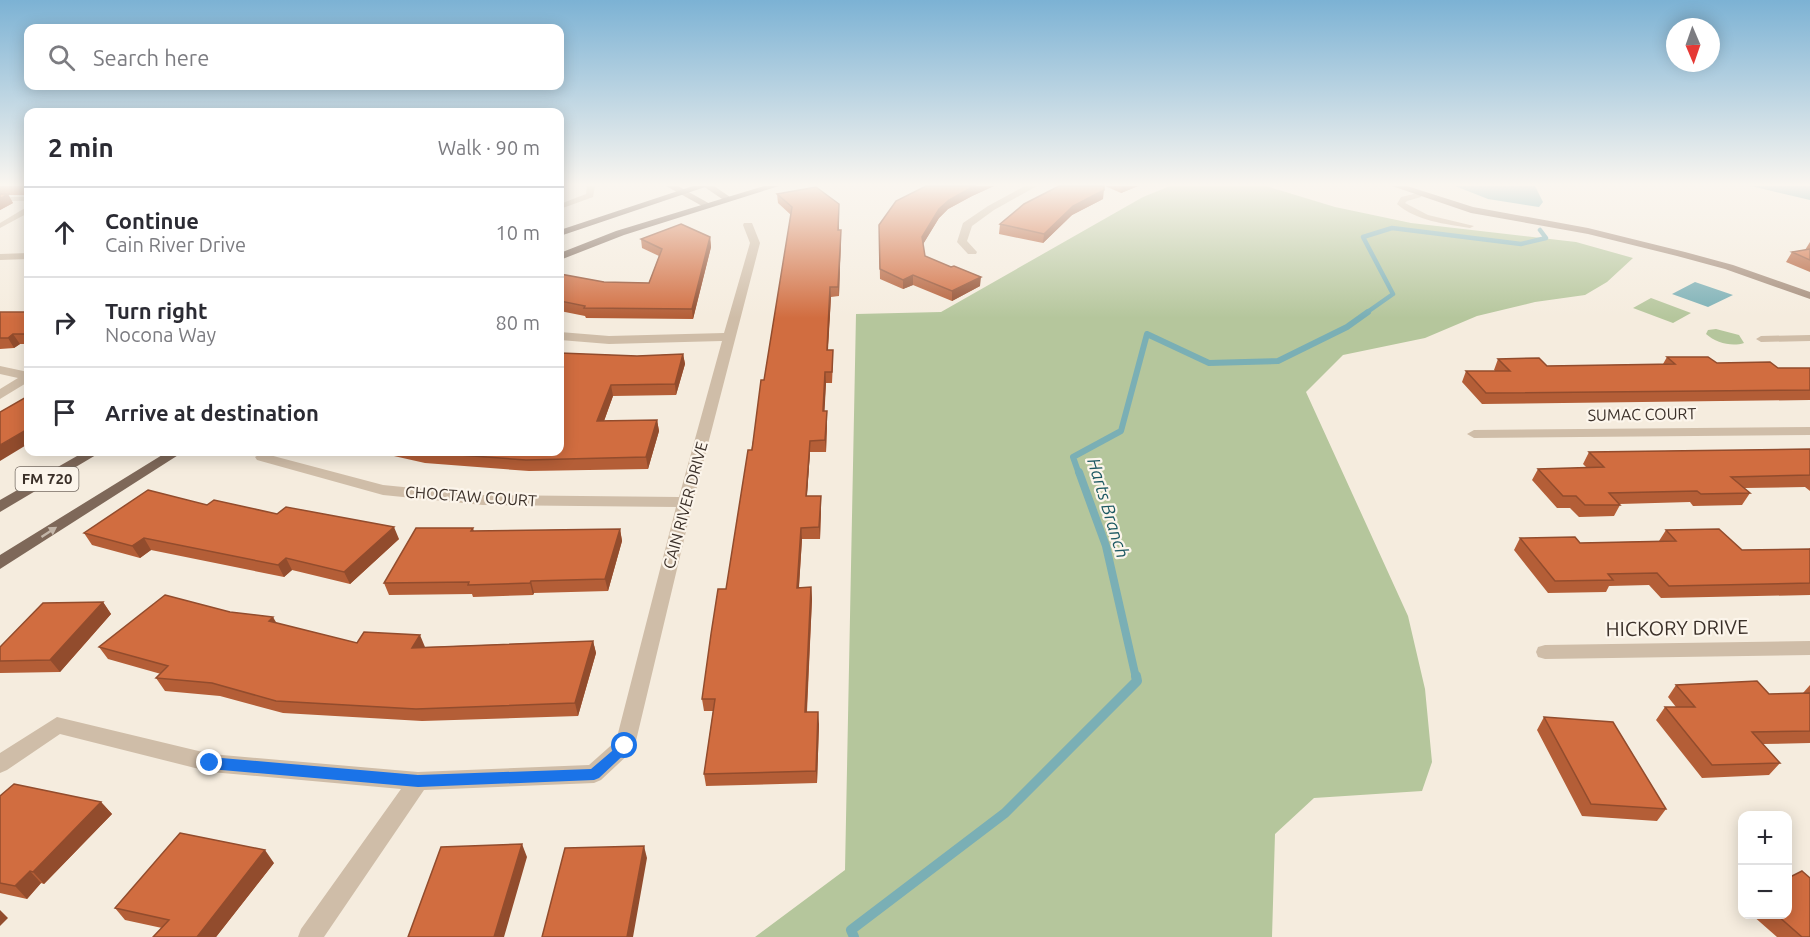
<!DOCTYPE html>
<html lang="en">
<head>
<meta charset="utf-8">
<style>
	:root { --surface:#fff; --page:#f7f7f7; --text:#2b2b33; --muted:#7c7c81; --line:#e1e1e2 }
	body { margin:0; font-family:Ubuntu,sans-serif; background:var(--page); color:var(--text) }
	.controls { position:absolute; right:18px; bottom:18px; display:grid; overflow:hidden; border-radius:12px; box-shadow:0 3px 15px #0003 }
	.controls button { width:54px; height:54px; display:grid; place-items:center; padding:0; border:0; border-bottom:2px solid var(--line); background:var(--surface); color:var(--text); font:30px sans-serif }
	.compass { position:absolute; left:1666px; top:18px; width:54px; height:54px; border-radius:50%; background:var(--surface); box-shadow:0 3px 15px #0003; rotate:178deg }
	.stop { position:absolute; width:18px; height:18px; margin:-14px; border:4px solid #1a73e8; border-radius:50%; background:#fff }
	.stop.end { background:#1a73e8; border-color:#fff; box-shadow:0 2px 6px #0008 }
	.list { margin:0; padding:0; list-style:none }
	h2 { display:flex; justify-content:space-between; align-items:center; height:78px; margin:0; padding:0 24px; font-size:26px }
	h2 small { font-size:20px; font-weight:400; color:var(--muted) }
	.list li { display:grid; grid-template-columns:39px 1fr auto; gap:18px; align-items:center; box-sizing:border-box; height:90px; padding:0 24px; border-top:2px solid var(--line) }
	.list b { display:block; font-size:22px; white-space:nowrap }
	.list p { margin:0; font-size:20px; white-space:nowrap; color:var(--muted) }
	.list em { font-size:20px; font-style:normal; color:var(--muted) }
	.icon { flex:none; width:33px; height:33px; fill:none; stroke:currentColor; stroke-width:2; stroke-linecap:round; stroke-linejoin:round }
	.map { position:relative; flex:none; width:1810px; height:937px; overflow:hidden }
	.search { position:absolute; background:var(--surface); box-shadow:0 3px 15px #0003; left:24px; top:24px; width:540px; height:66px; display:flex; align-items:center; gap:15px; box-sizing:border-box; padding:0 21px; border-radius:12px; color:var(--muted); font-size:22px }
	.panel { position:absolute; background:var(--surface); box-shadow:0 3px 15px #0003; left:24px; top:108px; width:540px; height:348px; border-radius:12px }
	.map>svg:first-child { display:block }
	.green { fill:#b5c69c }
	.water { fill:#7aafb5 }
	.lines { fill:none; stroke-linecap:round; stroke-linejoin:round }
	.stream-far3 { stroke:#7aafb5; stroke-width:4.5 }
	.stream-far2 { stroke:#7aafb5; stroke-width:6 }
	.stream-far1 { stroke:#7aafb5; stroke-width:8 }
	.stream { stroke:#7aafb5; stroke-width:10 }
	.lane { fill:#cfbda8; fill-rule:evenodd }
	.street { fill:#cfbda8; fill-rule:evenodd }
	.secondary { fill:#a38b79; fill-rule:evenodd }
	.primary { fill:#7e6859; fill-rule:evenodd }
	.wall { fill:#b45e37 }
	.shaded-wall { fill:#924c2d }
	.building { fill:#d16d40; stroke:#924c2d; stroke-width:1.5 }
	.oneway { fill:#c3b6a9 }
	.route { fill:#1a73e8 }
	.labels { text-anchor:middle; stroke-width:4.5; stroke-linejoin:round; paint-order:stroke }
	.shield { fill:#fcf5eb; stroke:#756b63; stroke-width:1.5 }
	.shield-label { font-size:15px; font-weight:bold; fill:#3b3029 }
	.street-label { font-size:16px; fill:#3b3029; stroke:#fcf5eb }
	.water-label { font-size:18px; font-style:italic; fill:#1a5761; stroke:#fcf5eb }
	.near-street-label { font-size:20px; fill:#3b3029; stroke:#fcf5eb }
</style>
</head>
<body>
<div class="map">
<svg width="1810" height="937" viewBox="0 0 1810 937">
	<rect width="100%" height="100%" fill="#f5ecde"/>
	<path class="green" d="M1170,186h96l69,21 76,16 165,19 57,16 -26,24 -22,13 -50,7 -58,14 -52,22 -82,17 -37,37 102,224 17,73 7,73 -10,29 -108,7 -39,36 -3,103h-517l90,-67 11,-556 85,-2 202,-115z
		M1651,298l40,15 -18,10 -40,-15z
		M1716,329l23,6 5,8c-12,4 -28,0 -38,-9l2,-4z"/>
	<path class="water" d="M1455,186h80l8,16 -4,5 -51,-8z
		M1751,186h59v14z
		M1695,282l38,13 -25,12 -36,-13z"/>
	<g class="lines">
		<path class="stream-far3" d="M1366,313l27,-19 -30,-57 29,-9 129,16 25,-6 -6,-8"/>
		<path class="stream-far2" d="M1079,474l-6,-17 48,-26 26,-97 62,29 69,-2 69,-34 21,-15"/>
		<path class="stream-far1" d="M1079,472l27,74 30,132"/>
		<path class="stream" d="M854,937l-3,-7 154,-117 132,-132 -1,-5"/>
		<path class="lane" d="M587,186h8l-2,11 -33,12v-5l26,-10z
			M1418,193l4,2 -1,2 -14,4 -2,2 23,12 46,11 -4,2c-24,-4 -54,-7 -73,-24l4,-7z
			M0,197h28v4h-28z
			M25,208h3v5l-28,15v-5z
			M28,253v6l-28,1v-6z
			M1810,335v6l-49,1 -5,-3 5,-3z"/>
		<path class="street" d="M1025,186h12l-43,24 -22,16 -5,15 10,11 -1,2h-8l-11,-12 6,-19 25,-17z
			M744,223h8l8,20 -67,259 -58,243 -3,6 -31,29 -7,3 -170,7 -100,147h-26l3,-8 100,-140 -190,-17 -151,-38 -53,36 -7,3v-20l57,-36 154,37 207,18 171,-7 27,-24 60,-234 -193,-2 -100,-10 -126,-35 -2,-3 7,-4 121,32 100,10 196,2 43,-156 -113,3 -49,-4v-8l49,4 115,-3 26,-90 -7,-18z
			M0,366l28,6v10l-28,17v-10l18,-11 -18,-4z
			M1810,427v8l-336,3 -7,-4 7,-4z
			M1810,641v14l-265,4 -7,-2 -2,-5 2,-5 7,-2z"/>
		<path class="secondary" d="M666,186h12l34,19 -8,2z
			M703,186h11l19,13 -8,2z
			M1392,186h15l66,21 115,21 97,24 48,13 77,27v7l-85,-30 -48,-13 -89,-22 -117,-21z"/>
		<path class="primary" d="M693,186h15l-148,50v-6z
			M764,186h15l-155,49 -64,25v-7l56,-22z
			M84,452h17l-101,60v-12z
			M167,452h16l-183,117v-14z"/>
	</g>
	<path class="wall" d="M0,186h28v9h-20l5,8 -13,7z
		M926,186h68l-22,10 -24,13 -9,9 -16,26 2,12 55,30 -28,15 -39,-16 -10,4 -23,-10 -1,-54z
		M1105,186h33l-17,7z
		M777,194l62,19v17h2l-2,66 -8,1 -3,53 5,10 -1,23h-6l-2,28 3,11 -1,30h-16l-3,44h14v11l-1,32h-18l-3,48h12l1,12 -5,113 12,12 -2,59 -111,3 -2,-12 9,-63h-9l-2,-12 24,-110 38,-209 27,-165 -13,-12z
		M1103,199l-31,16 -29,28 -44,-9 1,-10z
		M710,237l1,10 -18,72 -107,-1 -1,-2 -25,-5v-37l44,8 45,1 10,-27 -17,-8 -1,-9z
		M1810,242v30l-24,-10 6,-10 13,-2z
		M0,312h28v32h-8l-6,4 -14,1z
		M560,353l77,3 46,-2 2,10 -9,31 -63,1 -9,25 53,-1 2,11 -11,38 -119,2 -104,-8 -40,-9 -1,-2h176z
		M1667,357l50,6 61,5h32v32l-328,4 -20,-22 4,-11h29l-1,-1 4,-11 49,7 116,-2z
		M1810,449v42l-5,-4 -61,1 6,5 -8,12 -49,1 -3,-4 -70,2v1l-6,11 -35,1 -9,-9h-13l-25,-28 6,-11 49,-1 -4,-4 6,-12z
		M207,505l70,9 122,25 -49,45 -58,-14 -8,7 -133,-27 -11,8 -48,-13 -8,-12z
		M473,528l1,3 146,-2 2,12 -14,50 -74,2 -1,2 -60,2 -1,-3 -83,1 -5,-12z
		M1666,530l76,20 67,-1 1,-1v47l-149,3 -12,-13 -40,1 -3,6 -58,1 -34,-43 6,-12 60,5 79,-2z
		M103,602l8,12 -51,58 -60,1v-26z
		M276,623l81,20 68,4 168,-6 3,12 -18,63 -156,5 -139,-8 -63,-17 -55,-5 -9,-13 5,-4 -53,-15 -9,-12z
		M1676,685l93,9 34,-1 7,-8v58l-47,1 17,19 -11,12 -67,3 -46,-58 9,-13h11l-8,-10z
		M1544,717l122,92 -9,12 -75,-5 -45,-86z
		M0,796l101,6 11,12 -68,70 -3,-1 -14,16 -27,-6z
		M274,863l-58,74h-63l9,-9 -37,-8 -10,-12z
		M1752,915h36l22,22h-33z"/>
	<path class="shaded-wall" d="M23,186h5v9z
		M974,186h20l-22,10 -24,13 -9,9 -17,28v-9l17,-28 10,-9z
		M1122,186h16l-17,7z
		M1104,190l-1,9 -31,16 -29,28 1,-9 29,-28z
		M8,194l5,9 -13,7v-11z
		M841,230v9l-2,57 -1,-9z
		M710,237l1,10 -18,72 -1,-10z
		M913,275v10l-10,4v-9z
		M981,277l-1,9 -28,15v-10z
		M830,287l1,10 -4,63v-10z
		M13,334l7,10 -6,4 -6,-10z
		M683,354l2,10 -9,31 -1,-11z
		M825,372l1,11 -2,39 -1,-11z
		M611,385l2,11 -13,36 -3,-11z
		M827,411v11l-1,30 -1,-12z
		M657,420l2,11 -11,38 -2,-12z
		M28,429v15l-28,17v-16z
		M810,441v11l-4,56v-12z
		M821,496v11l-1,32 -1,-12z
		M394,527l5,12 -49,45 -6,-12z
		M801,528l1,11 -4,61 -1,-12z
		M620,529l2,12 -14,50 -3,-12z
		M144,538l7,12 -11,8 -8,-12z
		M286,558l6,12 -8,7 -6,-12z
		M531,581l3,12 -1,2 -3,-12z
		M811,587l1,12 -6,125 -1,-12z
		M103,602l8,12 -51,58 -10,-12z
		M273,617l7,12 -11,-8z
		M420,635l5,12 -13,1z
		M593,641l3,12 -18,63 -3,-13z
		M818,712l1,12 -2,59 -1,-12z
		M101,802l11,12 -68,70 -11,-12z
		M522,844l5,13 -23,80h-10z
		M644,846l3,12 -14,79h-6z
		M265,850l9,13 -58,74h-19z
		M30,871l11,12 -14,16 -12,-13z
		M0,910l8,8 -8,8z"/>
	<path class="building" d="M926,186h48l-25,14 -10,9 -17,28 3,19 26,11 3,-1 27,11 -29,14 -39,-16 -10,5 -23,-11 -1,-44 17,-24z
		M1059,186h45v4l-31,16 -29,28 -44,-10 24,-20z
		M816,187l23,17 -1,26h3l-3,57h-8l-3,63h6l-1,22h-7l-2,39h4l-2,29 -15,1 -4,55h15l-2,31 -18,1 -4,60 14,-1 -6,125h13l-2,59 -112,3 11,-75h-13l9,-65 7,-45h8l22,-139h4l9,-70h3l28,-173 -15,-13z
		M0,194h8l-8,5z
		M681,224l29,13 -18,72 -108,-1 1,-2 -25,-5v-27l44,8 45,1 13,-34 -21,-10z
		M1810,249v11l-18,-8z
		M0,312h28v22h-15l-5,4h-8z
		M560,353l77,3 46,-2 -8,30 -64,1 -14,36 60,-1 -11,37 -120,3 -107,-8h141z
		M1667,357h41l9,6 53,-1 8,6h32v22l-324,3 -20,-22h44l-12,-12 41,-1 8,8 128,-2z
		M28,396v33l-28,16v-33z
		M1810,449v26l-79,2 19,16 -49,1 -4,-3 -88,2 11,12h-35l-9,-9h-13l-25,-27 66,-2 -15,-15z
		M148,490l59,15 7,-5 63,14 9,-7 108,20 -50,45 -58,-14 -8,7 -134,-27 -12,8 -48,-13z
		M416,528h57l-2,3 149,-2 -15,50 -74,2 -1,2 -62,2 1,-3 -85,1z
		M1719,529l23,21 68,-1v34l-141,3 -12,-13 -49,1 5,6 -58,1 -35,-43 55,-1 5,6 96,-2 -10,-11z
		M165,595l65,17 43,5 -4,4 88,22 7,-11 56,3 -8,13 181,-7 -18,62 -159,6 -140,-8 -64,-18 -56,-5 12,-12 -69,-19z
		M103,602l-53,58 -50,1v-14l43,-44z
		M1757,681l12,13 41,-1v38l-58,1 28,31 -68,2 -47,-58h30l-19,-22z
		M1544,717l69,5 53,87 -75,-5z
		M14,784l87,18 -68,70 -3,-1 -15,15 -15,-3v-87z
		M180,833l85,17 -68,87h-44l16,-17 -54,-12z
		M522,844l-28,93h-86l33,-90z
		M644,846l-17,91h-85l23,-89z
		M1802,871l8,7v59h-8l-25,-22h11v-37z"/>
	<defs><path id="oneway-solid" d="M-6-.8H1V-3.2L6.5 0L1 3.2V.8H-6Z" transform="scale(1.5)"/></defs>
	<use class="oneway" href="#oneway-solid" transform="translate(49 532) rotate(-33)"/>
	<linearGradient id="sky" x2="0" y2="1"><stop stop-color="#7cb2d4"/><stop offset="0.58" stop-color="#faf6f0"/><stop offset="1" stop-color="#faf6f0" stop-opacity="0"/></linearGradient>
	<rect width="1810" height="318" fill="url(#sky)"/>
	<path class="route" d="M625,740l5,2 2,4 -2,3 -31,29 -5,2 -176,7 -208,-18 -4,-2 -2,-4 2,-4 4,-2 208,18 173,-6z"/>
	<g class="labels">
		<rect class="shield" x="15.5" y="467" width="63" height="24" rx="4.5"/>
		<g class="shield-label">
			<text x="47" y="484">FM 720</text>
		</g>
		<g class="street-label">
			<text transform="translate(1642 414) rotate(-1)" y="6">SUMAC COURT</text>
			<text transform="translate(471 496) rotate(4)" y="6">CHOCTAW COURT</text>
			<text transform="translate(685 505) rotate(-75)" y="6">CAIN RIVER DRIVE</text>
		</g>
		<g class="water-label">
			<text transform="translate(1108 508) rotate(73)" y="6">Harts Branch</text>
		</g>
		<g class="near-street-label">
			<text transform="translate(1677 628) rotate(-1)" y="7">HICKORY DRIVE</text>
		</g>
	</g>
</svg>
<div class="controls">
<button>+</button>
<button>−</button>
</div>
<svg class="compass" viewBox="-18 -18 36 36"><path d="M0-13l5 13h-10z" fill="#e53935"/><path d="M0 13l5-13h-10z" fill="#7c7c81"/></svg>
<div class="stop" style="left:625px;top:746px"></div>
<div class="stop end" style="left:210px;top:763px"></div>
<div class="search"><svg class="icon" aria-label="search" viewBox="0 0 24 24"><circle cx="10" cy="10" r="6"/><path d="M15 15l6 6"/></svg>Search here</div>
<section class="panel">
<h2>2 min<small>Walk · 90 m</small></h2>
<ul class="list">
<li><svg class="icon" aria-label="ahead" viewBox="0 0 24 24"><path d="M12 20V5M6 11l6-6 6 6"/></svg><div><b>Continue</b><p>Cain River Drive</p></div><em>10 m</em></li>
<li><svg class="icon" aria-label="right" viewBox="0 0 24 24"><path d="M7 20v-9h11M14 6l5 5-5 5"/></svg><div><b>Turn right</b><p>Nocona Way</p></div><em>80 m</em></li>
<li><svg class="icon" aria-label="arrive" viewBox="0 0 24 24"><path d="M6 21V4h12l-3 4 3 4H6"/></svg><div><b>Arrive at destination</b></div></li>
</ul>
</section>
</div>
</body>
</html>
